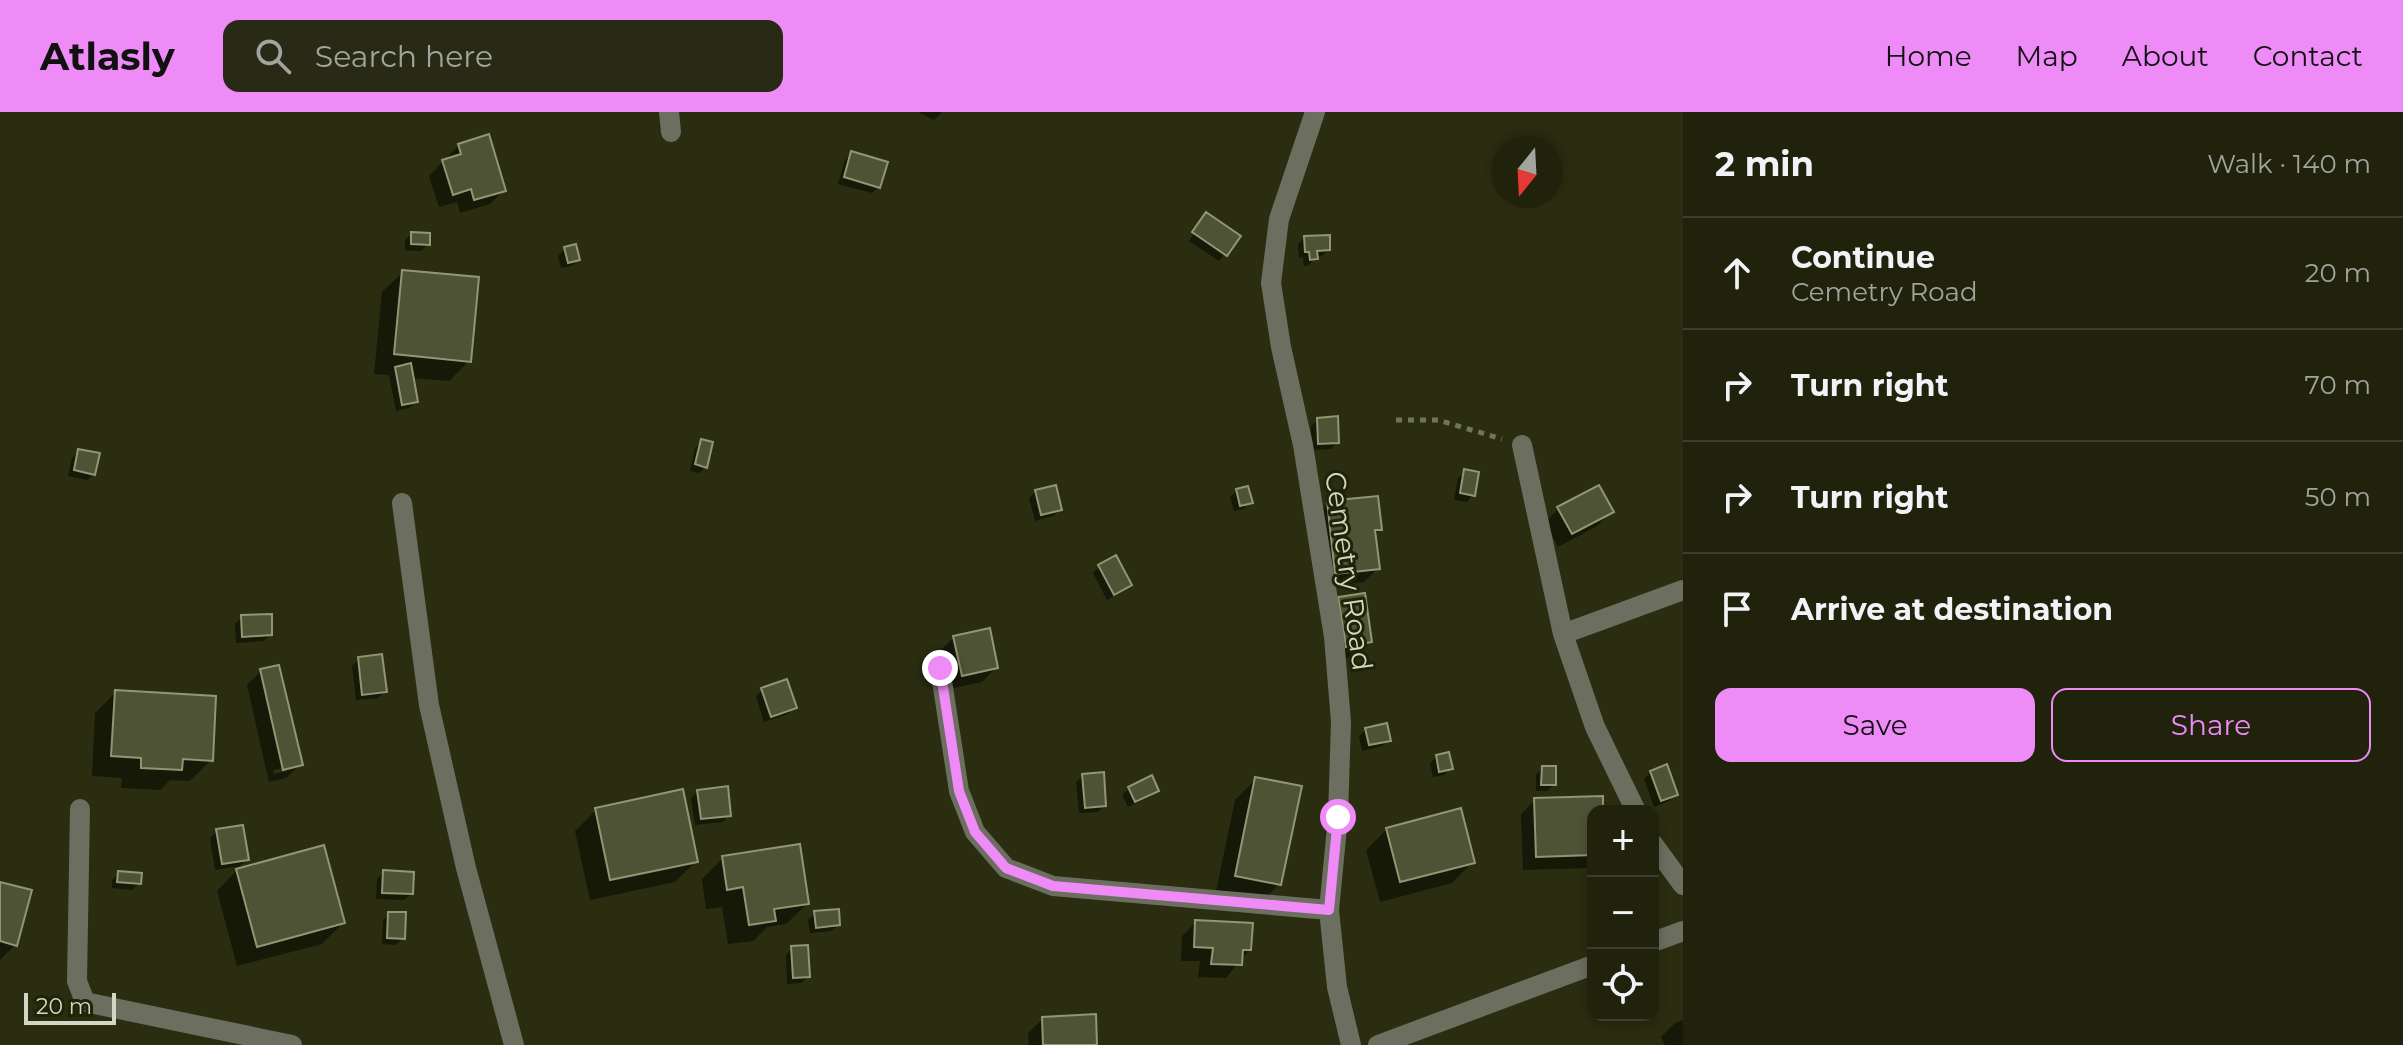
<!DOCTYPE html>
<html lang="en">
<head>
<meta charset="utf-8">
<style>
	:root { --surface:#20220c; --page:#282a15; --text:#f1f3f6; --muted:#a2a49d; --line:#3d3f2d; --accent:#ef8bf7 }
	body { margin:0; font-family:Montserrat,sans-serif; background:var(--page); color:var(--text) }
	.controls { position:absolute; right:24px; bottom:24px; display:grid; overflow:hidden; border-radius:16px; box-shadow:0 4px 12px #0003 }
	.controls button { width:72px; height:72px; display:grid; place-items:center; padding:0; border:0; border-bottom:2px solid var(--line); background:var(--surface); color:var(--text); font:40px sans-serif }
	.compass { position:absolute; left:1491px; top:24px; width:72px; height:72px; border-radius:50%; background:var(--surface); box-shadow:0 4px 12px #0003; rotate:198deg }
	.scale { position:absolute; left:24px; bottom:20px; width:92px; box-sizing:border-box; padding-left:8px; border:4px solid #d3d6c5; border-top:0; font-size:22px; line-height:28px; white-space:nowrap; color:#d3d6c5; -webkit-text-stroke:6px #202306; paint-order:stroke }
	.stop { position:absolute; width:24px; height:24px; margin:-18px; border:6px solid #ef8bf7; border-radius:50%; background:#fff }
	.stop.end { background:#ef8bf7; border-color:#fff; box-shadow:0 2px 8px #0008 }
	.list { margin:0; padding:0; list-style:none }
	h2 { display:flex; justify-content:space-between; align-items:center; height:104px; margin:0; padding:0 32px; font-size:34px }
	h2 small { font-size:26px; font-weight:400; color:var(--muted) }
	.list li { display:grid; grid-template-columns:52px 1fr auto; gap:24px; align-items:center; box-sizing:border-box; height:112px; padding:0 32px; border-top:2px solid var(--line) }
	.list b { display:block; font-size:30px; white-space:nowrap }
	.list p { margin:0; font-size:26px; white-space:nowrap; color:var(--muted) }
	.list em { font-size:26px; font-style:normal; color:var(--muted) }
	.actions { display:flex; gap:16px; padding:24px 32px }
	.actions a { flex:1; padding:18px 0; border:2px solid var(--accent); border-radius:16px; text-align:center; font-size:28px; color:var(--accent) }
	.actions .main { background:var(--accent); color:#111 }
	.icon { flex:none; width:44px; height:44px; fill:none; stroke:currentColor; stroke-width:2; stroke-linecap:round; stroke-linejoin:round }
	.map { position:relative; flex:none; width:1683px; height:933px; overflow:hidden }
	header { display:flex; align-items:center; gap:48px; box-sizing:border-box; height:112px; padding:0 40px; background:var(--accent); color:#111 }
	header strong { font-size:38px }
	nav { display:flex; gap:44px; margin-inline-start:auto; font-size:28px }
	.search { width:560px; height:72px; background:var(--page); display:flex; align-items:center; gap:20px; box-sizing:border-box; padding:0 28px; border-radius:16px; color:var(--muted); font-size:30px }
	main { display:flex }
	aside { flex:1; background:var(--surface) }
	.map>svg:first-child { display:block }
	.shadow { fill:#0007; fill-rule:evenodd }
	.building { fill:#4f5335; stroke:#919675; stroke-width:2 }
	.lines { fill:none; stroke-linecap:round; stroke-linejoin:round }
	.path { stroke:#71745c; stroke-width:5; stroke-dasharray:6 6; stroke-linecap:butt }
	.minor { stroke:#6c6e60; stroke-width:20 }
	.route { stroke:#ef8bf7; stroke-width:10 }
	.labels { text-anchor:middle; stroke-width:6; stroke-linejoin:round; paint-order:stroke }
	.street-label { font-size:28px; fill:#d3d6c5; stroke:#202306 }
</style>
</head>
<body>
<header>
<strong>Atlasly</strong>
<div class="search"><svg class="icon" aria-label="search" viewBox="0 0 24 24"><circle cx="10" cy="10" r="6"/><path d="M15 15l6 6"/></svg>Search here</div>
<nav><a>Home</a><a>Map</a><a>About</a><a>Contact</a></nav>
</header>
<main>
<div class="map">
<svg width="1683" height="933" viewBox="0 0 1683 933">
	<rect width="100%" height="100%" fill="#2a2d10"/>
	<path class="shadow" d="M918,0h24l-8,8z
		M459,33l45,45 -14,14 -30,9 -3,-11 -18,5 -10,-31z
		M852,41l27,34 -7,6 -34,-9 7,-24z
		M1203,107l35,18 -19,24 -30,-20z
		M412,122l16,10 -7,7 -16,-1v-10z
		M1304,126l24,12 -6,6 -6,1 -7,8 -5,1 -1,-9 -4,1 -1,-14z
		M565,137l13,10 -6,7 -11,2 -3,-12z
		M403,160l66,89 -20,20 -37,-3 4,24 -7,6 -13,3 -7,-36 -15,-1 8,-82z
		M1318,308l19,22 -6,7 -19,1 -1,-24z
		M702,330l4,25 -7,6 -9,-2 5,-23z
		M79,339l15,23 -7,6 -19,-4 4,-18z
		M1465,360l8,23 -6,7 -13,-2 4,-22z
		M1036,379l24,19 -7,6 -18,5 -6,-23z
		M1237,379l13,11 -6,7 -10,2 -4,-14z
		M1328,391l52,26 -6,7 4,32 -14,14 -42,5 -8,-70z
		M1559,396l52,4 -14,14 -39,21 -13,-25z
		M1099,455l31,18 -23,15 -14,-27z
		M1339,487l31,43 -14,14 -23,4 -8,-47z
		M242,505l28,18 -6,6 -28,2 -1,-19z
		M954,525l42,31 -14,14 -34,7 -8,-38z
		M359,547l26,32 -7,7 -22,2 -4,-34z
		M261,559l40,93 -15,14 -17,4 -22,-97zM287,655v4l-13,3 -1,-4z
		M762,578l32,17 -6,7 -24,8 -8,-25z
		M116,580l95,68 -21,21 -20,-1 -10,10 -39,-2 1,-10 -30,-2 3,-63z
		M1366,617l23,11 -7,6 -20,5 -3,-15z
		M1437,644l14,12 -7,7 -11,2 -3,-14z
		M1543,656l11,17 -7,6h-11v-17z
		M1651,660l25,22 -7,7 -15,6 -10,-28z
		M1083,663l21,31 -6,6 -19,1 -3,-31z
		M1256,667l23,105 -20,21 -44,-9 20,-96z
		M1129,677l28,1 -7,7 -22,10 -6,-12z
		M698,679l31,24 -6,7 -28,3 -4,-27z
		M1535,688l66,11h-8v52l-4,5 -66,2 -2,-56z
		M596,698l100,51 -21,21 -85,18 -15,-69z
		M1387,717l86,33 -21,21 -72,19 -14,-52z
		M217,719l30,28 -7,7 -25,4 -5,-32z
		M723,746l84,46 -21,20 -19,3 -14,14 -25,3 -6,-37 -16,2 -4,-30z
		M237,758l106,53 -21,21 -85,22 -20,-75z
		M384,760l27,21 -6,7 -29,-1 1,-20z
		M119,761l20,10 -7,7 -20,-2v-8z
		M0,772l15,61 -15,15z
		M815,801l23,12 -7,6 -21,2 -2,-13z
		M389,802l14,24 -7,7 -14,-1 1,-24z
		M1196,810l54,27 -24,29 -28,-1 2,-16h-19l1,-25z
		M792,836l16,29 -7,6 -14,1 -1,-29z
		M1043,907l52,26h-66l-1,-12z
		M1683,908v25h-18l-4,-8 14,-14z"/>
	<path class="building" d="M489,22l17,57 -32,9 -3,-11 -18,6 -11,-35 19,-6 -3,-10z
		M851,39l37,11 -8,26 -36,-11z
		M1206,100l35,24 -14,20 -35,-24z
		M411,120l19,1v12l-19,-1z
		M1330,123v15l-13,1 1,8 -8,1 -1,-8h-4l-1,-16z
		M576,132l4,16 -12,3 -4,-16z
		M402,158l77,7 -8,85 -77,-8z
		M411,251l7,39 -16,3 -7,-38z
		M1338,304l1,27 -21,1 -1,-26z
		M701,327l12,3 -6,26 -12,-4z
		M78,337l22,4 -5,22 -21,-5z
		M1464,357l15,3 -4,24 -15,-3z
		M1056,373l6,25 -21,5 -6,-25z
		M1599,373l15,27 -42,22 -15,-27z
		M1248,374l5,17 -13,3 -4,-17z
		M1378,384l4,34h-7l5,39 -45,5 -8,-73z
		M1116,443l16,30 -18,10 -16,-30z
		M1365,481l7,49 -26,5 -8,-50z
		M272,502v21l-30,2 -1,-22z
		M990,516l8,40 -36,8 -9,-40z
		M382,542l5,38 -25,3 -4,-38z
		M279,553l24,100 -20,5 -23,-101z
		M787,567l10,29 -26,9 -10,-29z
		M115,578l101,6 -3,65 -30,-2 -1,11 -41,-2v-10l-30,-2z
		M1387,611l4,18 -22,4 -4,-17z
		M1449,640l4,17 -14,3 -3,-17z
		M1667,652l11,31 -17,6 -11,-30z
		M1542,654h14v19h-15z
		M1104,660l2,34 -21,2 -3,-34z
		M1152,663l7,16 -24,11 -7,-15z
		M1255,665l47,9 -21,99 -46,-9z
		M728,674l3,30 -30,3 -4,-29z
		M683,677l15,73 -88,18 -15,-72z
		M1603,684v15h-10v44l-57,2 -2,-59z
		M1461,696l14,55 -75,19 -14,-54z
		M243,713l6,35 -27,4 -6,-35z
		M800,732l9,60 -35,5 2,12 -27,4 -6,-38 -16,3 -5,-34z
		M324,733l21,78 -88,24 -21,-78z
		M383,758l31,2 -1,22 -31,-1z
		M118,759l24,2 -1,11 -24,-2z
		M0,770l32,8 -15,56 -17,-5z
		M839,797l1,16 -24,3 -2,-17z
		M388,800h18l-1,27 -18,-1z
		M1195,808l58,3 -2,27h-8l-1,15 -31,-1 2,-16 -19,-1z
		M808,833l2,32 -17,1 -2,-32z
		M1096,902l1,31h-54l-1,-28z"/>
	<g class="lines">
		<path class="path" d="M1396,308h42l64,19"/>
		<path class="minor" d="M669,0l2,20
			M1315,0l-36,107 -8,64 10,64 22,98 31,192 7,85 -3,95 -9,93 8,77 14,58
			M1522,333l41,189 32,93 41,84
			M402,391l27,202 37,163 48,177
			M1563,522l120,-44
			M940,556l19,123 16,41 31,36 47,18 276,24
			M80,697l-3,172 8,21 207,43
			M1653,732l30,41
			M1653,830l30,-11
			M1378,933l215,-80"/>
	</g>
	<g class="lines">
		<path class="route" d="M940,556l19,123 16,41 31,36 47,18 276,24 9,-93"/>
	</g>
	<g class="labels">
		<g class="street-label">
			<text transform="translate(1349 459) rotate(82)" y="10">Cemetry Road</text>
		</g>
	</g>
</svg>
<div class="controls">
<button>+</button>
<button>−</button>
<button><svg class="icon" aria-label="locate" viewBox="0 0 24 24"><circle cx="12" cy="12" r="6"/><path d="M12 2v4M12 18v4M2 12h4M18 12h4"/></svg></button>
</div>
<svg class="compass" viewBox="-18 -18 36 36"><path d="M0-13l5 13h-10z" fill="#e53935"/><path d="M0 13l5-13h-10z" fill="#a2a49d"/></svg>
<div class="scale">20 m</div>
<div class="stop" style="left:1338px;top:705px"></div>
<div class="stop end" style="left:940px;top:556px"></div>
</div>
<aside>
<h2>2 min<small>Walk · 140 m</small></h2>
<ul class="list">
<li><svg class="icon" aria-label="ahead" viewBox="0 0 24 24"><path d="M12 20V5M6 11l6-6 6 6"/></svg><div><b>Continue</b><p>Cemetry Road</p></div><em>20 m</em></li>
<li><svg class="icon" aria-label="right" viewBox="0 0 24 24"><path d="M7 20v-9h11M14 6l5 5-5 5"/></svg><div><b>Turn right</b></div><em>70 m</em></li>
<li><svg class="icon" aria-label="right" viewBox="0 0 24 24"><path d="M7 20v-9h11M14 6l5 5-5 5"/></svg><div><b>Turn right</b></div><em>50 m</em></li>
<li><svg class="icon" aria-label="arrive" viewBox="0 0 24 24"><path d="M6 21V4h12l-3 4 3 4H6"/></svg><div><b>Arrive at destination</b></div></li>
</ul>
<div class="actions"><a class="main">Save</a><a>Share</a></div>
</aside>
</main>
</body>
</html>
